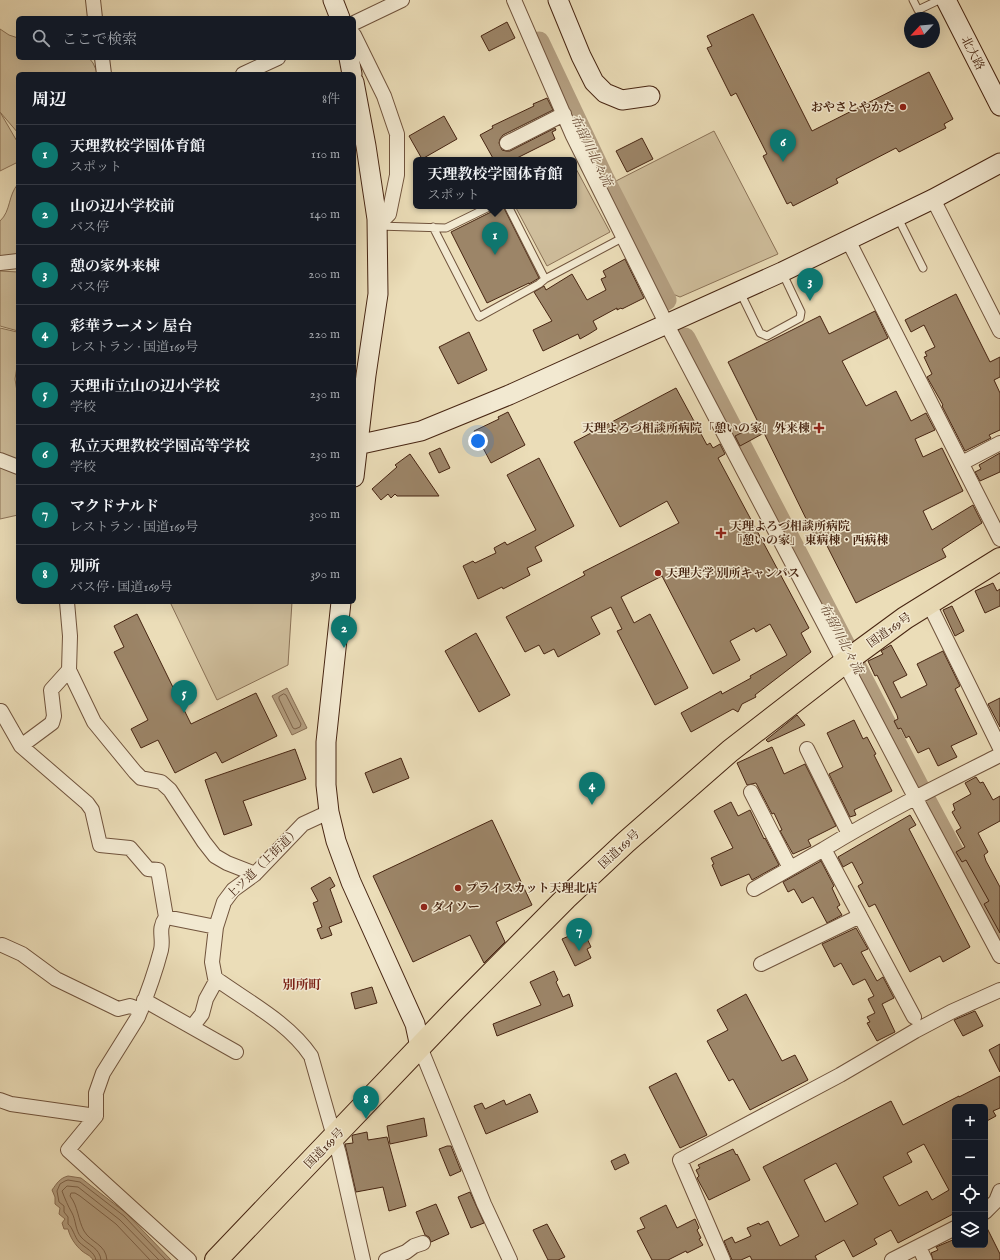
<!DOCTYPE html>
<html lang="ja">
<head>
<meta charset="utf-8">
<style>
	:root { --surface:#171b24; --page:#20242c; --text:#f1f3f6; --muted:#9ea1a6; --line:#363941; --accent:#0f766e }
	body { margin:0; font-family:"IM FELL English","Noto Serif JP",serif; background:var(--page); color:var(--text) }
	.controls { position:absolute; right:12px; bottom:12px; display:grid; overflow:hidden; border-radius:6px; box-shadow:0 4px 16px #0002 }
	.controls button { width:36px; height:36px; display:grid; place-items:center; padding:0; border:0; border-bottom:1px solid var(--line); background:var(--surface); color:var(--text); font:20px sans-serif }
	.compass { position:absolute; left:904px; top:12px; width:36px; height:36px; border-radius:50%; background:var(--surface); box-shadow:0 4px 16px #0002; rotate:244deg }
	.you { position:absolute; left:478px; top:441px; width:14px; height:14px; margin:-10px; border:3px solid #fff; border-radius:50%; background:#1a73e8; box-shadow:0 0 0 6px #1a73e833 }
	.badge { display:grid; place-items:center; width:26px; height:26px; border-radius:50%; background:var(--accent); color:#fff; font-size:13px; font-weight:700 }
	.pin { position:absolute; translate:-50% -33px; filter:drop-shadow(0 1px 2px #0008) }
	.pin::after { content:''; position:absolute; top:21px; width:14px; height:12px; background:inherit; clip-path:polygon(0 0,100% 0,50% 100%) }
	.popup { position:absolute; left:413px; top:157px; width:164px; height:52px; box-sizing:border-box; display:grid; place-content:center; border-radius:6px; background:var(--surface); filter:drop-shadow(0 1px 3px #0005); font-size:13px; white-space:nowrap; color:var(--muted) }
	.popup b { font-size:15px; color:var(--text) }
	.popup::after { content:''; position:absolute; left:50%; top:100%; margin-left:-8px; border:8px solid transparent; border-top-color:var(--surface) }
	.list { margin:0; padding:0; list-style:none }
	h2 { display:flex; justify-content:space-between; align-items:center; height:52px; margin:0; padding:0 16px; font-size:17px }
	h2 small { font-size:13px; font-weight:400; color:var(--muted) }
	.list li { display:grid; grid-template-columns:26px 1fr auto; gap:12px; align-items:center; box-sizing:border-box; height:60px; padding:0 16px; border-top:1px solid var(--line) }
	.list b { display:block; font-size:15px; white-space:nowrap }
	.list p { margin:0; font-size:13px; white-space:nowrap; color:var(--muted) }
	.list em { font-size:13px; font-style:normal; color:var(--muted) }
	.icon { flex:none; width:22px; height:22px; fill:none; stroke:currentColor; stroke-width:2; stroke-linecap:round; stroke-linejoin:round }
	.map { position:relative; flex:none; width:1000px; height:1260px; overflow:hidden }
	.search { position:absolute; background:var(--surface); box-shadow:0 4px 16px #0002; left:16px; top:16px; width:340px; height:44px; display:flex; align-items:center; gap:10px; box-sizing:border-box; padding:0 14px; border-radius:6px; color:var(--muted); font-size:15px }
	.panel { position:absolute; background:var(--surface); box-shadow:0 4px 16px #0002; left:16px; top:72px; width:340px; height:532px; border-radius:6px }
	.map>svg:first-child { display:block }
	.green { fill:#cfbe9c; stroke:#8b7257 }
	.water { fill:#b39e80; stroke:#886e54 }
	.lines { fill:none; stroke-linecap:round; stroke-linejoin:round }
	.shore { stroke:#7d6249; stroke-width:1 }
	.river { stroke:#b39e80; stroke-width:21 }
	.building { fill:#9c8568; stroke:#472512; fill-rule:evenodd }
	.lane-casing { stroke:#70533c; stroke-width:9 }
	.street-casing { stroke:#70533c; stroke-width:16 }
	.secondary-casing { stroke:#472512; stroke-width:21 }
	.highway-casing { stroke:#472512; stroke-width:24 }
	.lane { stroke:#f2e9d1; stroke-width:7 }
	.street { stroke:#f2e9d1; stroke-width:14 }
	.secondary { stroke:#f2e9d1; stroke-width:19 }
	.highway { stroke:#ebddb8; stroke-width:22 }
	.poi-dot { fill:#8f2418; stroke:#f2e9d1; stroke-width:1.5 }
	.labels { text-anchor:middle; stroke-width:3; stroke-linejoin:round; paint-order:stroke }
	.street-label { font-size:12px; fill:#472512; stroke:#f2e9d1 }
	.poi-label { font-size:12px; font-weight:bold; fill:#472512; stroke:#f2e9d1; text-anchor:start }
	.water-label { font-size:13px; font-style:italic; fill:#674933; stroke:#f2e9d1 }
	.neighbourhood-label { font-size:13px; font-weight:bold; fill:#7a1f14; stroke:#f2e9d1 }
</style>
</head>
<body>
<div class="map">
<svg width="1000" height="1260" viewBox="0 0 1000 1260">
	<rect width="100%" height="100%" fill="#ebddb8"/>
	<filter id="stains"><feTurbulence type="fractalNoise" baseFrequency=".005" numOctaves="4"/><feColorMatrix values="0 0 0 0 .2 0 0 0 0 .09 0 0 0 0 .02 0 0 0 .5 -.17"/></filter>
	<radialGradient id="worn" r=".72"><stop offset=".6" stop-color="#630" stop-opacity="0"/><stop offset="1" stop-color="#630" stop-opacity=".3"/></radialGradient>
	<path class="green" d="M0,29l9,6 9,3v20h71l4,5 5,11h-80v59l-18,-21 18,31v19l-18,9z
		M714,131l64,123 -98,43 -10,-4 -58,-110z
		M574,165l36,67 -63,34 -32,-60h59z
		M18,184v77h-18v-40c11,-10 8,-26 18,-37z
		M0,271l18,1v59l-18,-5z
		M0,328l17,4 1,2v26l-3,19 3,19v51l-2,11 2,3v52l-18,4z
		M170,602h122l-4,63 -71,35z"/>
	<path class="water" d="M287,688l20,40 -15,7 -20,-39z
		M68,1176l13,2 45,35 45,47h-78c-3,-5 -6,-5 -11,-9 -7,-6 -12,-14 -14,-22h-4l-2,-6 3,-4 -6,-5 1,-6 -5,-4v-7l-3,-7c5,-7 8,-12 16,-14z"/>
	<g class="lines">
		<path class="shore" d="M284,694l2,1 15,29 -1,3 -5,2 -2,-1 -14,-29v-2z
			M96,1260c-1,-8 -11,-12 -17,-18 -5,-6 -6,-14 -11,-18v-7l-4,-5v-6l-5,-4 -2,-11 3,-7 5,-3 3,-1 12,2 44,34 42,44
			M101,1260c-1,-12 -13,-15 -20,-23 -6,-7 -5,-17 -9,-24 -4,-7 -7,-14 -10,-22l5,-5 11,1 42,33 39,40
			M107,1260c-1,-16 -16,-17 -23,-29 -6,-11 -6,-25 -14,-35l1,-3h4l5,3 36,28 34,36"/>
		<path class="river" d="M539,42l64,135 63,123
			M685,338l239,459 76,142"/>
	</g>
	<path class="building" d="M753,14l59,117 117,-59 24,47 -9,5 2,4 -47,24 -3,-4 -60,31 2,4 -45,23 -2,-4 -4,2 -24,-48 4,-2 -31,-61 -5,3 -24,-48 5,-2 -5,-10z
		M507,22l8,16 -26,13 -8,-15z
		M547,98l6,12 -50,25 -3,4 -1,4 3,7 4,1h4l45,-23 1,2 -4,2 3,7 -42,21h-19l-14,-25 13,-7 -1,-2 42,-20 -1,-2z
		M444,116l13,23 -35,20 -13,-23z
		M642,138l11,21 -26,13 -11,-21z
		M503,206l36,72 -10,6v-1l-42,20 -36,-71z
		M625,259l19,39 -22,11 -1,-1 -4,2v-2l-24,13 4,8 -8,5 -9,5 -2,-5 -35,17 -10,-21 19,-9 -18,-29 10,-6 2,4 26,-16 15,26 19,-10 -5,-11 5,-2 -3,-6z
		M956,294l34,68 10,-5v20l-6,3 6,13v37l-11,5 2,3 -26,13 -23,-45 1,-1 -16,-28 5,-3 -8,-17 3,-1 -2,-4 10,-5 -11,-22 -13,7 -6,-12z
		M875,311l13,27 -46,23 24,45 30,-15 15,30 15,-8 9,17 -20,9 8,18 19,-9 21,43 -40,20 9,19 41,-25 9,18 -40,26 4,8 -90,46 -35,-69 -6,3 -51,-104 -24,13 -5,-10 24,-12 -31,-62 92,-46 9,18z
		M469,332l18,38 -29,14 -19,-37z
		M676,388l31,57 3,-2 3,5 7,-4 5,10 -7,4 91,170 -8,5 10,19 -56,43 1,2 -14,7 -4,8 -5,-3 -42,23 -10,-19 40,-22 1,3 29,-16 -1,-2 37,-21 -17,-31 -14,8 -2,-4 -24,13 10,19 -27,14 -51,-98 -41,21 13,26 16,-9 38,74 -33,17 -38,-74 5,-2 -11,-22 -20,10 9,17 -42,23 -4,-8 -10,5 -5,-9 -14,7 -19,-35 79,-42 -2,-3 96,-49 -12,-22 -47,26 -46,-85z
		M508,412l17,33 -34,18 -17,-32 25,-12 -1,-2z
		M440,448l10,20 -11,5 -10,-20z
		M1000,453v19l-20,9 -5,-9 6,-3 -2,-4z
		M410,454l29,42h-42l-2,-2 -4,4 -3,-4 -7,6 -9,-11 25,-22 -2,-2z
		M539,458l35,68 -39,21 7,14 -15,7 3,7 -27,14 -1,-2 -24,12 -15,-33 10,-5 2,2 21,-10 -2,-5 11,-6 2,3 29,-15 -29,-55z
		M993,583l4,8 3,-2v17l-15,7 -10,-22z
		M952,606l12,25 -9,5 -12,-26z
		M137,614l54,110 65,-31 21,43 -55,27 -6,-11 -41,21 -17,-33 -17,8 -10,-19 17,-9 -34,-68 10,-5 -10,-21z
		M476,633l34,62 -31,17 -34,-61z
		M891,645l16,30 -14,7 8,16 26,-13 -10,-21 26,-13 17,35 -5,3 22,45 -26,12 6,11 -19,9 -9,-18 -11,5 -9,-17 -3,2 -5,-10 -3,1 -4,-8 4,-2 -1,-4 -20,-40 -2,1 -7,-15 15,-7 -2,-3z
		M1000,698v29l-12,-23z
		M797,715l8,10 -37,17 -2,-2z
		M854,720l9,19 4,-2 9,17 -2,1 18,36 -38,19 2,5 -6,2 -21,-43 14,-7 -16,-34z
		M772,747l12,27 21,-10 31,62 -28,14 3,6 -18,8 -13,-23 2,-1 -8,-17 -2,1 -16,-31 -9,2 -10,-22z
		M295,749l11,30 -63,22 9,24 -28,10 -19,-55z
		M401,758l8,20 -36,15 -8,-20z
		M976,777l4,6 3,-1 10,18 7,-4v25l-22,12 10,19 -4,3 2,6 14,26v46l-16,-29 5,-3 -23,-41 -4,2 -6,-10 9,-5 -9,-16 5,-3 -9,-16 3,-2 -2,-6 18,-10 -6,-11z
		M731,802l7,14 12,-6 14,29 1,-1 14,27 -27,15 -3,-6 -28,12 -9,-21 2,-1 -3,-6 22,-10 -19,-37z
		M910,815l6,10 -7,4 61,118 -27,15 -3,-6 -30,16 -35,-68 -6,3 -11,-21 5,-3 -11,-21 -9,5 -5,-10z
		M492,820l40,85 -36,17 9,20 -21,21 -14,-28 -57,27 -40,-86z
		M821,861l13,25 -2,2 8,17 -3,2 5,8 -15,8 -14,-26 -11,6 -8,-14 -6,3 -5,-10z
		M330,877l5,9 -5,3 12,33 -13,5 3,8 -11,4 -4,-10 5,-2 -9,-24 5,-2 -7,-13z
		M856,928l12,21 -7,3 16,29 6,-4 11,21 -12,6 13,28 -18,9 -10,-18 3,-1 -3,-5 8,-4 -7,-14 6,-3 -9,-17 -12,6 -12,-22 -7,4 -12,-23z
		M583,930l8,17 -4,2 4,9 -16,8 -13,-27z
		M554,971l4,9 -2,2 7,15 6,-3 4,12 -76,30 -4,-12 48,-19 -11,-23z
		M372,987l5,16 -22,6 -4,-16z
		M746,994l36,67 13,-6 13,25 -58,30 -17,-31 -4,2 -22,-40 21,-11 -11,-20z
		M975,1011l8,15 -20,10 -9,-16z
		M1000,1044v28l-11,-22z
		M676,1073l31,62 -27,13 -31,-61z
		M1000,1076v32l-7,3 3,5 -11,6v-15h-30v106l-57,30 -7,-13 -17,9 3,5 -24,13 -9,-17 -29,16 2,4h-65l-2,-4 -9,4h-9l-8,-19 8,-4 3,6 16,-7 -4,-8 12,-5 1,2 8,-4 12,25 19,-10 -36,-69 128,-66 12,24 56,-29v1zM924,1144l25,46 -17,10 -5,-9 -28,15 -16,-29 29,-15 -5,-9zM836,1163l22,41 -33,18 -21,-42z
		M530,1094l8,18 -52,22 -12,-28 8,-3 3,6 19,-9 2,5z
		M424,1118l3,18 -37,8 -3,-18z
		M367,1132l1,8 19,-3 19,69 -17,5 -6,-24 -27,5 -11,-48 8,-1 -1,-7 1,-1z
		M447,1146h4l10,25 -11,5 -11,-27z
		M733,1149l3,6 1,-1 13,26 -41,20 -12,-22 2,-2 -3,-6 4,-2 -2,-3z
		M625,1154l4,9 -14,7 -4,-9z
		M470,1192l14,31 -13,5 -13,-31z
		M436,1204l13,30 -18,8 -2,-5 -4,-2 -9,-23z
		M666,1205l11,23 18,-9 4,9 -2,2 4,8 -2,1 4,6 -16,8 -1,-2 -18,9h-16l-15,-29 8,-3 -5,-10z
		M547,1224l18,33 -7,3h-10l-15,-30z
		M985,1224l15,30v6h-67l-2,-7 7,-3 -2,-3 19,-8v6h30z"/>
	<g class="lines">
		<defs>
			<path id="lane" d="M913,0l5,10 21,-10
				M508,206l37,73 79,-42
				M897,216l26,52
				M377,226l69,2 45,-22
				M433,227l46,90 60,-33 6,-5
				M740,292l20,41 7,3 33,-18 1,-6 -19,-40"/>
			<path id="street" d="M93,0l2,18
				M514,0l59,136 93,187 249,474 85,159
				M354,23l48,-23
				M354,35l30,61 13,38v41l-8,39 -12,12
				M102,58l2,16
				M243,74l35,-16
				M507,143l57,-29
				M933,199l67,132
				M848,240l152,299
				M0,263l18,-2
				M0,460l18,7
				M962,463l38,-20
				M67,602l3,34 -1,34 25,52 41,50 6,6 20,4 9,8 34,52 11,14 12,7 28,11
				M929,604l71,144
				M1,711l20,35 66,57 5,7 8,35 30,3 18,21 10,1 8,47
				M21,746l31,-23 2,-7 -3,-26 18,-20
				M807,749l42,85
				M751,792l39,76
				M329,812l-26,12 -48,50 -22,16 -9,12 -8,25 -4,35 3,16c33,24 73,44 96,78l28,98 24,106
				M754,889l70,-40
				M2,945l20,9 34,25 62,30 12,-3 11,4
				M761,964l99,-48
				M144,1000l92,52
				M914,1017l-90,-168c57,-35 116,-64 176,-94
				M192,1027l10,-13 4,-15 11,-20
				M420,1047l64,157 26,56
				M0,1100l11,4 85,12
				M985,1212l11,-11 4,-10
				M919,1247l6,13
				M189,1260l-121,-110 28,-34v-23l7,-20 35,-56c9,-22 17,-44 23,-67 3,-13 -4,-20 5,-33l50,10
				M386,1260l20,-8 8,-6 9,-3
				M723,1260l-43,-100 160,-85 75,-44 36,-19 49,-22
				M892,1260l63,-32"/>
			<path id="secondary" d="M333,0l7,18
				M558,0l23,56 13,26 11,11 17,7 28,-4
				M946,0l54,106
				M349,58l3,16
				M354,82l12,64 11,73 1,75 -12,81 -12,102
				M357,445l64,-14 88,-36 273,-123 151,-73 67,-36
				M341,602l-15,140v43l3,27 7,29 15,41 64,142 5,23"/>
			<path id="highway" d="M216,1260l240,-251 110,-111 60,-56 104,-91 115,-89 60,-44 95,-59"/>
		</defs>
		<use href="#lane" class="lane-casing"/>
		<use href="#street" class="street-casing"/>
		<use href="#secondary" class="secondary-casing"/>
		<use href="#highway" class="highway-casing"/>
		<use href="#lane" class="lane"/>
		<use href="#street" class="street"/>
		<use href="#secondary" class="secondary"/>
		<use href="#highway" class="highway"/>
	</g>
	<g class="poi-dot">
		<circle cx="903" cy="107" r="4"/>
		<path d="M817 422h4v4h4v4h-4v4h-4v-4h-4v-4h4z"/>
		<path d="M719 527h4v4h4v4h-4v4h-4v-4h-4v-4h4z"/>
		<circle cx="658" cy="573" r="4"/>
		<circle cx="458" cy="888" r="4"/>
		<circle cx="424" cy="907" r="4"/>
	</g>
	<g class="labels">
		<g class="street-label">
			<text transform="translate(973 53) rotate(63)" y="4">北大路</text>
			<text transform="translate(889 630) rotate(-35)" y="4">国道169号</text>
			<text transform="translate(619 849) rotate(-43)" y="4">国道169号</text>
			<text transform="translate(263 863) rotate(-44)" y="4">上ツ道（上街道）</text>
			<text transform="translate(324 1148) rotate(-46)" y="4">国道169号</text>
		</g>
		<g class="poi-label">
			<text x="895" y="111" text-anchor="end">おやさとやかた</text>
			<text x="810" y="432" text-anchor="end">天理よろづ相談所病院「憩いの家」外来棟</text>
			<text x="730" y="530">天理よろづ相談所病院<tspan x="730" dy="14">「憩いの家」 東病棟・西病棟</tspan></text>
			<text x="666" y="577">天理大学 別所キャンパス</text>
			<text x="466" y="892">プライスカット天理北店</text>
			<text x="432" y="911">ダイソー</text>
		</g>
		<g class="water-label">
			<text transform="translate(592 150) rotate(64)" y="5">布留川北々流</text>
			<text transform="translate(842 638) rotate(62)" y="5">布留川北々流</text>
		</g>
		<g class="neighbourhood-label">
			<text x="302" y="989">別所町</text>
		</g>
	</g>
	<rect width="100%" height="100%" filter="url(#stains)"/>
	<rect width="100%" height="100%" fill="url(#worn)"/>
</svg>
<div class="controls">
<button>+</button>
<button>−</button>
<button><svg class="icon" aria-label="locate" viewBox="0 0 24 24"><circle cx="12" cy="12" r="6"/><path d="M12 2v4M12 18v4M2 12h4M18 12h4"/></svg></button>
<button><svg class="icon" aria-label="layers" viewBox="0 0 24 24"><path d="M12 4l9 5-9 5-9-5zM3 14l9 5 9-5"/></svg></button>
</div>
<svg class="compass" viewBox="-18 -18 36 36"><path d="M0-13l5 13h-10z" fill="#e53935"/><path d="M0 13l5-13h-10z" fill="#9ea1a6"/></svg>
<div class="you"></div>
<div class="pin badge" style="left:495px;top:255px">1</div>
<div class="popup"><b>天理教校学園体育館</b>スポット</div>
<div class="pin badge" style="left:344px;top:648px">2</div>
<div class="pin badge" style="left:810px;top:301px">3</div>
<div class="pin badge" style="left:592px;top:805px">4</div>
<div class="pin badge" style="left:184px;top:713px">5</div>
<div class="pin badge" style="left:783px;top:162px">6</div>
<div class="pin badge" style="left:579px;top:951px">7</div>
<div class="pin badge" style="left:366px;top:1119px">8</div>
<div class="search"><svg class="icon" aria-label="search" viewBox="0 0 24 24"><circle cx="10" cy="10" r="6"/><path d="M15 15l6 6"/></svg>ここで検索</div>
<section class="panel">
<h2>周辺<small>8件</small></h2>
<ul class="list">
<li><span class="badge">1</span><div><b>天理教校学園体育館</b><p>スポット</p></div><em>110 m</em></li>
<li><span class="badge">2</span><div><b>山の辺小学校前</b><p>バス停</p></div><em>140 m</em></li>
<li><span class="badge">3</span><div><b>憩の家外来棟</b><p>バス停</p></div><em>200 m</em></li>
<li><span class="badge">4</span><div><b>彩華ラーメン 屋台</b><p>レストラン · 国道169号</p></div><em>220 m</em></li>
<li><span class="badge">5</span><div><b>天理市立山の辺小学校</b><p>学校</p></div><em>230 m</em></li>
<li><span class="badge">6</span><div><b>私立天理教校学園高等学校</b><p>学校</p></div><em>230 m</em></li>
<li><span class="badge">7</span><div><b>マクドナルド</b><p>レストラン · 国道169号</p></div><em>300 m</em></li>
<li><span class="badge">8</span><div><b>別所</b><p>バス停 · 国道169号</p></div><em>390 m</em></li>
</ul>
</section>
</div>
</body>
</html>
